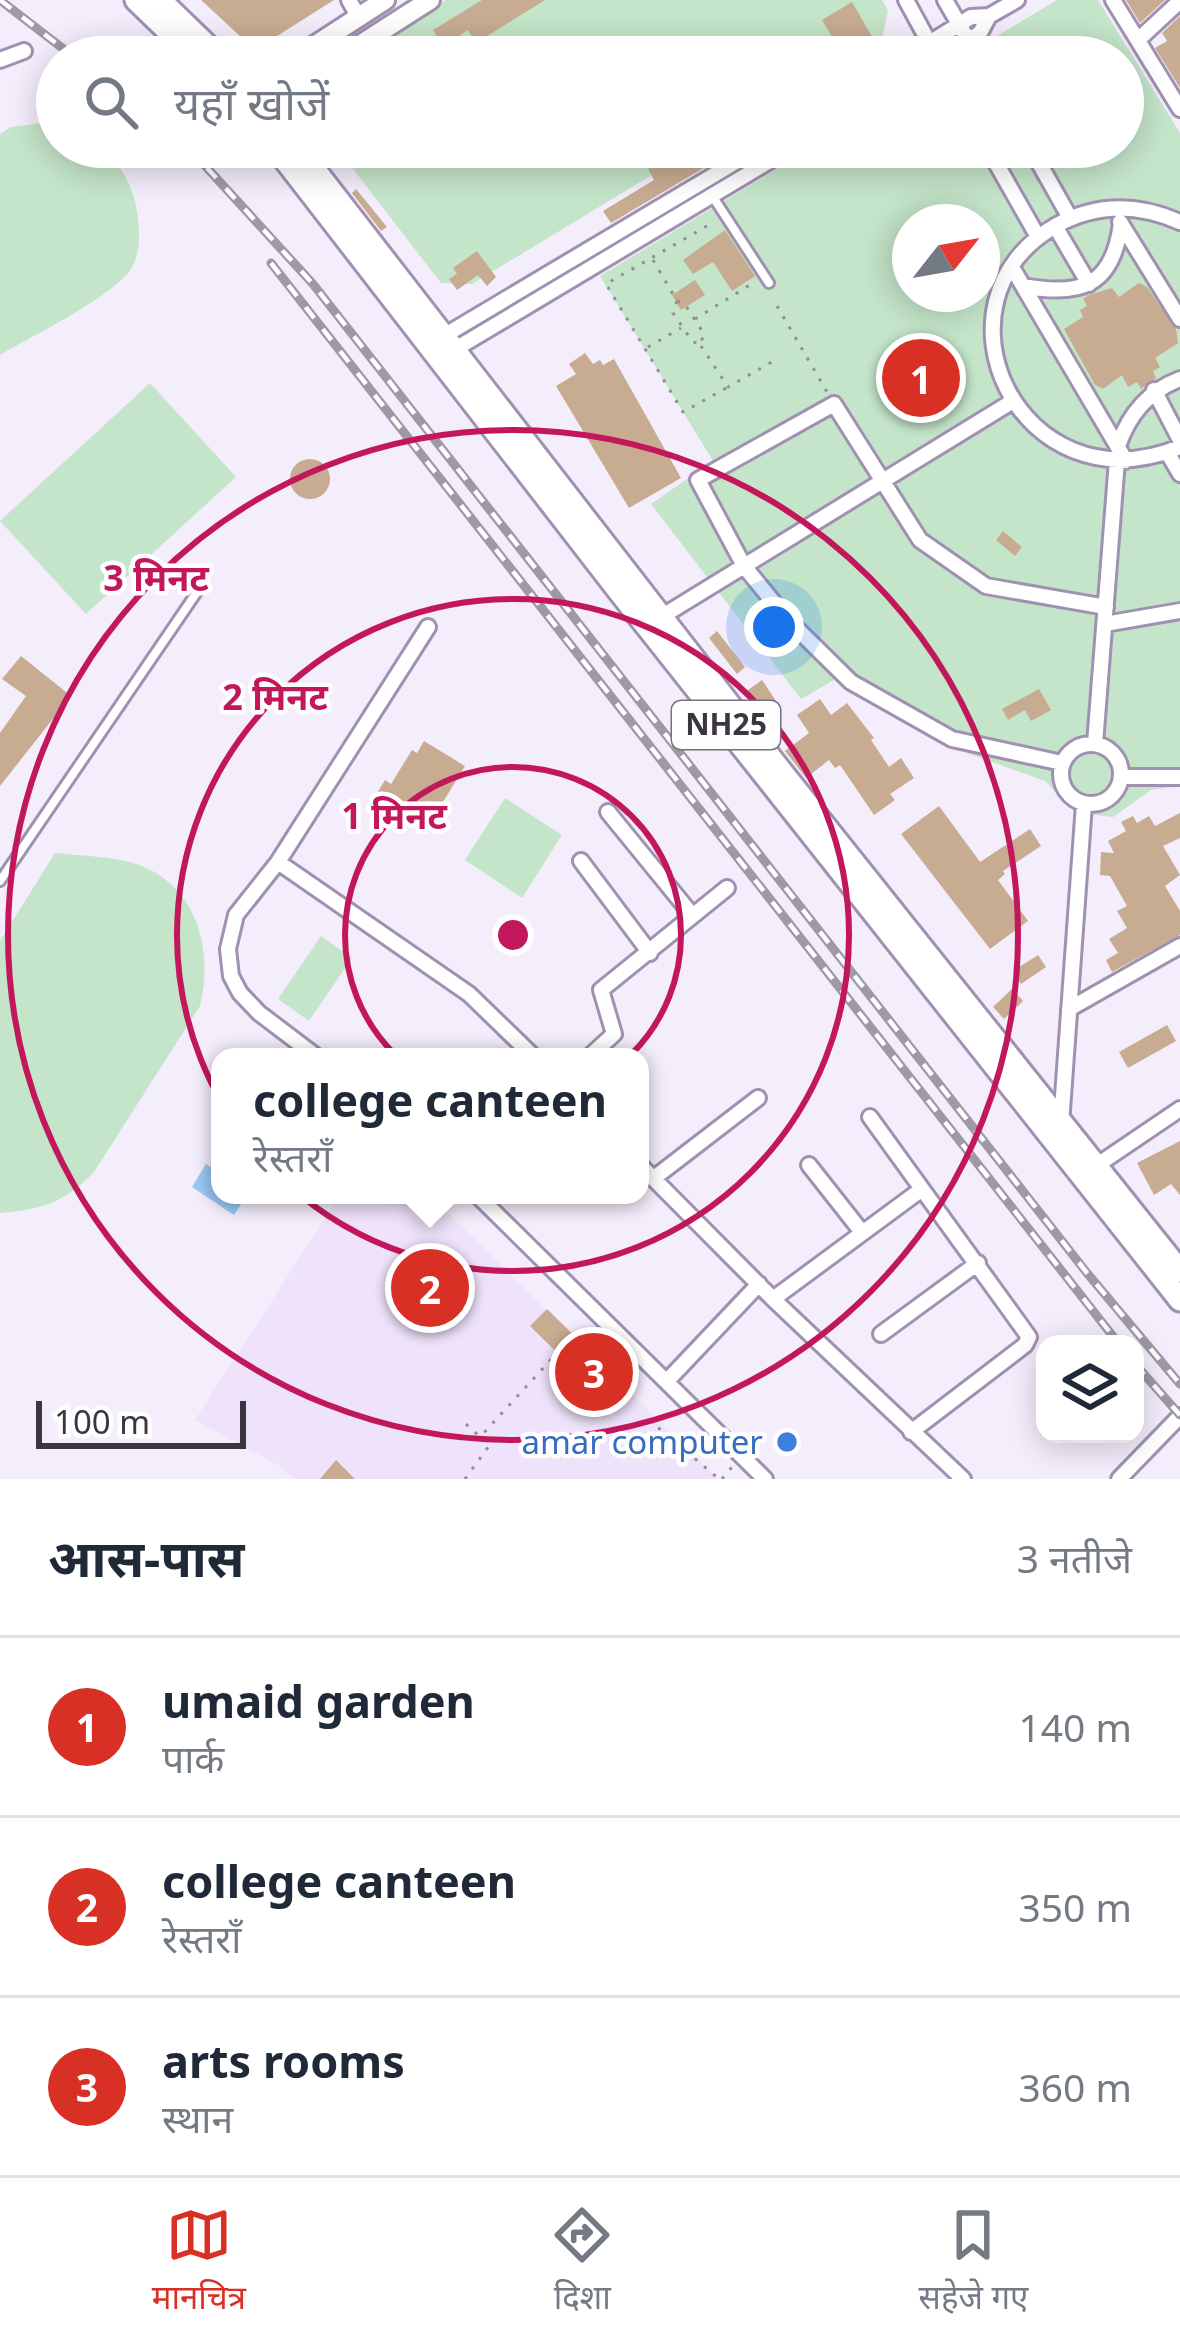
<!DOCTYPE html>
<html lang="hi">
<head>
<meta charset="utf-8">
<style>
	:root { --surface:#fff; --page:#f2f2f3; --text:#1f2937; --muted:#747a83; --line:#e0e1e3; --accent:#d93025 }
	body { margin:0; font-family:"Noto Sans","Noto Sans Devanagari",sans-serif; background:var(--page); color:var(--text) }
	.controls { position:absolute; right:36px; bottom:36px; display:grid; overflow:hidden; border-radius:24px; box-shadow:0 6px 30px #0003 }
	.controls button { width:108px; height:108px; display:grid; place-items:center; padding:0; border:0; border-bottom:3px solid var(--line); background:var(--surface); color:var(--text); font:60px sans-serif }
	.compass { position:absolute; left:892px; top:204px; width:108px; height:108px; border-radius:50%; background:var(--surface); box-shadow:0 6px 30px #0003; rotate:59deg }
	.scale { position:absolute; left:36px; bottom:30px; width:210px; box-sizing:border-box; padding-left:12px; border:6px solid #3b3441; border-top:0; font-size:33px; line-height:42px; white-space:nowrap; color:#3b3441; -webkit-text-stroke:9px #fefefe; paint-order:stroke }
	.you { position:absolute; left:774px; top:627px; width:42px; height:42px; margin:-30px; border:9px solid #fff; border-radius:50%; background:#1a73e8; box-shadow:0 0 0 18px #1a73e833 }
	.badge { display:grid; place-items:center; width:78px; height:78px; border-radius:50%; background:var(--accent); color:#fff; font-size:39px; font-weight:700 }
	.pin { position:absolute; translate:-50% -50%; border:6px solid #fff; box-shadow:0 3px 12px #0006 }
	.popup { position:absolute; left:211px; top:1048px; width:438px; height:156px; box-sizing:border-box; display:grid; place-content:center; border-radius:24px; background:var(--surface); filter:drop-shadow(0 3px 9px #0005); font-size:39px; white-space:nowrap; color:var(--muted) }
	.popup b { font-size:45px; color:var(--text) }
	.popup::after { content:''; position:absolute; left:50%; top:100%; margin-left:-24px; border:24px solid transparent; border-top-color:var(--surface) }
	.list { margin:0; padding:0; list-style:none }
	h2 { display:flex; justify-content:space-between; align-items:center; height:156px; margin:0; padding:0 48px; font-size:51px }
	h2 small { font-size:39px; font-weight:400; color:var(--muted) }
	.list li { display:grid; grid-template-columns:78px 1fr auto; gap:36px; align-items:center; box-sizing:border-box; height:180px; padding:0 48px; border-top:3px solid var(--line) }
	.list b { display:block; font-size:45px; white-space:nowrap }
	.list p { margin:0; font-size:39px; white-space:nowrap; color:var(--muted) }
	.list em { font-size:39px; font-style:normal; color:var(--muted) }
	.icon { flex:none; width:66px; height:66px; fill:none; stroke:currentColor; stroke-width:2; stroke-linecap:round; stroke-linejoin:round }
	.map { position:relative; flex:none; width:1180px; height:1479px; overflow:hidden }
	.search { position:absolute; background:var(--surface); box-shadow:0 6px 30px #0003; left:36px; right:36px; top:36px; height:132px; display:flex; align-items:center; gap:30px; box-sizing:border-box; padding:0 42px; border-radius:66px; color:var(--muted); font-size:45px }
	.sheet { height:696px; background:var(--surface) }
	nav { display:flex; justify-content:space-around; align-items:center; box-sizing:border-box; height:168px; border-top:3px solid var(--line); background:var(--surface); font-size:33px; color:var(--muted) }
	nav a { display:grid; justify-items:center; gap:6px }
	nav .on { color:var(--accent) }
	.map>svg:first-child { display:block }
	.built { fill:#efe2fb }
	.green { fill:#c4e5c9; fill-rule:evenodd }
	.water { fill:#98c9f5 }
	.building { fill:#c7ac91 }
	.lines { fill:none; stroke-linecap:round; stroke-linejoin:round }
	.lane-casing { stroke:#a191b1; stroke-width:14 }
	.street-casing { stroke:#a191b1; stroke-width:20 }
	.secondary-casing { stroke:#a191b1; stroke-width:24 }
	.primary-casing { stroke:#a191b1; stroke-width:27 }
	.path { stroke:#938c9a; stroke-width:3; stroke-dasharray:3 9; stroke-linecap:butt }
	.lane { stroke:#fff; stroke-width:8 }
	.street { stroke:#fff; stroke-width:14 }
	.secondary { stroke:#fff; stroke-width:18 }
	.primary { stroke:#fff; stroke-width:21 }
	.rail-casing { stroke:#9f98a5; stroke-width:9 }
	.rail { stroke:#fefefe; stroke-width:4.5; stroke-dasharray:14; stroke-linecap:butt }
	.ring { fill:none; stroke:#c2185b; stroke-width:6 }
	.shop-dot { fill:#3f7fe0; stroke:#fefefe; stroke-width:4.5 }
	.labels { text-anchor:middle; stroke-width:9; stroke-linejoin:round; paint-order:stroke }
	.shield { fill:#fefefe; stroke:#76717a; stroke-width:3 }
	.shield-label { font-size:30px; font-weight:bold; fill:#3b3441 }
	.shop-label { font-size:33px; fill:#366cbe; stroke:#fefefe; text-anchor:end }
	.centre { fill:#c2185b; stroke:#fefefe; stroke-width:6 }
	.ring-label { font-size:36px; text-anchor:middle; font-weight:bold; fill:#c2185b; stroke:#fefefe; stroke-width:9; stroke-linejoin:round; paint-order:stroke }
</style>
</head>
<body>
<div class="map">
<svg width="1180" height="1479" viewBox="0 0 1180 1479">
	<rect width="100%" height="100%" fill="#f4edfb"/>
	<path class="built" d="M340,1195h90l288,284h-424l-14,-13 -85,-46z"/>
	<path class="green" d="M446,0h436l6,10 -5,25 -37,22h-492z
		M1057,0h41l82,133v653l-29,4 -38,27 -37,-4 -31,-32 -109,-39 -95,-66 -40,23 -150,-195 62,-43 -113,-185 213,-129h310v-90h-161zM910,222h72v72h-72z
		M51,122l6,2v23h45c18,16 32,41 35,65 3,17 4,39 -5,55 -15,28 -102,70 -132,88v-221l11,-7z
		M336,147h362l-226,137 -31,-1z
		M150,383l86,94 -150,137 -86,-93z
		M505,798l57,37 -40,63 -57,-38z
		M55,853c26,3 59,3 84,12 58,21 75,86 61,141l-106,166c-28,30 -54,38 -94,41v-272z
		M321,936l31,22 -43,63 -31,-22z"/>
	<path class="water" d="M206,1164l14,9v22h27l-13,20 -42,-28z"/>
	<path class="building" d="M201,0h133l-79,50z
		M482,0h63l-69,43 -8,-13 -25,16 -10,-16z
		M1126,0h39l-25,23z
		M852,2l22,38 -6,4 8,13h-32l-22,-37z
		M1180,16v72l-25,-40 12,-7 -5,-8z
		M684,147h55l-128,76 -8,-12 51,-31 -6,-11z
		M356,189l31,38 -6,4 -29,-38z
		M725,230l30,46 -23,15 -19,-29 -20,12 -10,-14z
		M477,251l19,26 -9,9 -9,-11 -21,15 -8,-11 8,-5 -4,-6z
		M695,280l10,15 -24,15 -9,-15z
		M1139,283l8,4 29,42 2,14 -23,15 5,9 -7,4 3,7 -15,11 -4,-7 -9,5 -6,-12 -19,14 -8,-4 -31,-56 19,-12 -3,-7 7,-4 -4,-7 6,-4 23,-7 7,9z
		M585,353l8,11 7,-4 3,5 11,-6 67,119 -52,30 -73,-122 20,-12 -7,-10z
		M925,356l10,17 -18,10 -10,-18z
		M290 479a20 20 0 1 1 40 0a20 20 0 1 1-40 0Z
		M1003,531l19,16 -7,9 -19,-16z
		M717,631l28,36 -8,7 -28,-36z
		M21,656l50,40 -71,90v-53l26,-37 -24,-17z
		M762,680l20,30 -12,8 -11,-16 -7,4 -8,-13z
		M1039,689l12,21 -20,11 -6,-11 -17,10 -6,-11z
		M820,699l11,16 16,-12 27,35 -3,2 18,27 12,-9 13,20 -24,16 5,6 -21,15 -34,-50 -5,3 -6,-8 -23,18 -21,-27 24,-18 -12,-18z
		M424,741l41,25 -30,49 -12,-7 -4,7 -14,-9 -3,5 -26,-16 9,-15 6,4 21,-34 5,3z
		M939,806l41,56 50,-33 11,17 -38,25 2,3 -7,6 30,41 -38,28 -89,-115z
		M1180,813v25l-17,8 17,29 -15,11 15,25v24l-68,37 -6,-12 12,-7 -9,-14 18,-11 -10,-17 10,-5 -17,-30 -10,-1 1,-23 13,1 -6,-12 18,-10 -5,-9 12,-6 4,7 12,-7 6,10z
		M1038,955l8,12 -25,17 -8,-13z
		M1012,989l11,12 -19,18 -11,-12z
		M1167,1025l9,16 -48,27 -9,-16z
		M1180,1141v54l-9,-11 -17,11 -17,-32z
		M453,1263l12,12 -32,32 -12,-12z
		M547,1309l84,82 -17,18 -84,-83z
		M336,1460l19,19h-35z"/>
	<g class="lines">
		<defs>
			<path id="lane" d="M713,197l56,86
				M0,881l197,-289"/>
			<path id="street" d="M349,0l9,16
				M906,0l31,57
				M945,0l33,57
				M1113,0l67,109
				M1138,40l42,-39
				M907,57l64,-40 18,-1 28,-16
				M942,57l38,-24 9,-17
				M0,60l24,-9
				M987,147l51,90
				M1030,147l40,71
				M1120,222l60,97
				M1180,222c-41,-18 -83,-19 -123,3 -136,76 -38,287 123,222
				M1055,226l34,58
				M1013,269l113,192
				M1023,286c58,11 90,0 98,-63
				M437,340l324,-193
				M452,351l341,-204
				M1154,390l26,50
				M1118,446c11,-32 30,-55 62,-67
				M1167,452l13,22
				M661,617l352,-216
				M1105,624l75,-13
				M1061 774a30 30 0 1 1 60 0a30 30 0 1 1-60 0Z
				M1095,744l22,-284
				M1062,763l-110,-24 -101,-57 -63,-62 -44,-54 -46,-86 136,-76 86,136 66,46 120,21
				M1121,777h59
				M608,812l84,103
				M581,861l69,92
				M278,862l191,132 65,63
				M1069,1009l111,-63
				M317,1057l-58,-44 -19,-20 -9,-17 -3,-27 8,-34 42,-53 150,-235
				M589,1057l25,-23 -13,-44 126,-102
				M870,1117l159,220 -4,8 -114,87
				M1061,1124l23,-320
				M640,1165l133,134 190,180
				M809,1165l52,66
				M1090,1170l90,-61
				M654,1178l104,-80
				M477,1195l288,284
				M773,1299l149,-110
				M881,1334l97,-71
				M667,1381l92,-97
				M1119,1479l61,-63"/>
			<path id="secondary" d="M297,57l88,-57
				M341,57l89,-57"/>
			<path id="primary" d="M136,0l59,57
				M160,0l59,57
				M275,147l343,443 562,710
				M297,147l480,619 403,505"/>
		</defs>
		<use href="#lane" class="lane-casing"/>
		<use href="#street" class="street-casing"/>
		<use href="#secondary" class="secondary-casing"/>
		<use href="#primary" class="primary-casing"/>
		<path class="path" d="M707,226l-101,58 77,128 45,-25
			M653,260l24,41
			M677,301l7,2 20,31 -4,11 -8,-4 -19,-28z
			M777,306l50,86
			M695,319l58,-36
			M701,346l27,41 49,-28
			M648,347l33,-19
			M649,1420l70,59
			M466,1424l12,11
			M465,1479l24,-33 -9,-9 77,-84
			M722,1479l11,-13"/>
		<use href="#lane" class="lane"/>
		<use href="#street" class="street"/>
		<use href="#secondary" class="secondary"/>
		<use href="#primary" class="primary"/>
		<defs>
			<path id="rail" d="M0,0l74,57
				M188,147l125,137 774,989 93,111
				M271,263l848,1081
				M1135,1364l45,51"/>
		</defs>
		<use href="#rail" class="rail-casing"/>
		<use href="#rail" class="rail"/>
	</g>
	<g class="ring">
		<circle cx="513" cy="935" r="168"/>
		<circle cx="513" cy="935" r="336"/>
		<circle cx="513" cy="935" r="505"/>
	</g>
	<circle class="shop-dot" cx="787" cy="1442" r="12"/>
	<g class="labels">
		<rect class="shield" x="672" y="701" width="108" height="48" rx="9"/>
		<g class="shield-label">
			<text x="726" y="735">NH25</text>
		</g>
		<g class="shop-label">
			<text x="763" y="1454">amar computer</text>
		</g>
	</g>
	<circle cx="513" cy="935" r="18" class="centre"/>
	<g class="ring-label">
		<text x="156" y="591">3 मिनट</text>
		<text x="275" y="710">2 मिनट</text>
		<text x="394" y="829">1 मिनट</text>
	</g>
</svg>
<div class="controls">
<button><svg class="icon" aria-label="layers" viewBox="0 0 24 24"><path d="M12 4l9 5-9 5-9-5zM3 14l9 5 9-5"/></svg></button>
</div>
<svg class="compass" viewBox="-18 -18 36 36"><path d="M0-13l5 13h-10z" fill="#e53935"/><path d="M0 13l5-13h-10z" fill="#747a83"/></svg>
<div class="scale">100 m</div>
<div class="you"></div>
<div class="pin badge" style="left:921px;top:378px">1</div>
<div class="pin badge" style="left:430px;top:1288px">2</div>
<div class="popup"><b>college canteen</b>रेस्तराँ</div>
<div class="pin badge" style="left:594px;top:1372px">3</div>
<div class="search"><svg class="icon" aria-label="search" viewBox="0 0 24 24"><circle cx="10" cy="10" r="6"/><path d="M15 15l6 6"/></svg>यहाँ खोजें</div>
</div>
<section class="sheet">
<h2>आस-पास<small>3 नतीजे</small></h2>
<ul class="list">
<li><span class="badge">1</span><div><b>umaid garden</b><p>पार्क</p></div><em>140 m</em></li>
<li><span class="badge">2</span><div><b>college canteen</b><p>रेस्तराँ</p></div><em>350 m</em></li>
<li><span class="badge">3</span><div><b>arts rooms</b><p>स्थान</p></div><em>360 m</em></li>
</ul>
</section>
<nav>
<a class="on"><svg class="icon" aria-label="map" viewBox="0 0 24 24"><path d="M3 6l6-2 6 2 6-2v14l-6 2-6-2-6 2zM9 4v14M15 6v14"/></svg>मानचित्र</a>
<a><svg class="icon" aria-label="directions" viewBox="0 0 24 24"><path d="M12 3l9 9-9 9-9-9zM9 14v-3h6M13 9l2 2-2 2"/></svg>दिशा</a>
<a><svg class="icon" aria-label="saved" viewBox="0 0 24 24"><path d="M7 4h10v16l-5-4-5 4z"/></svg>सहेजे गए</a>
</nav>
</body>
</html>
